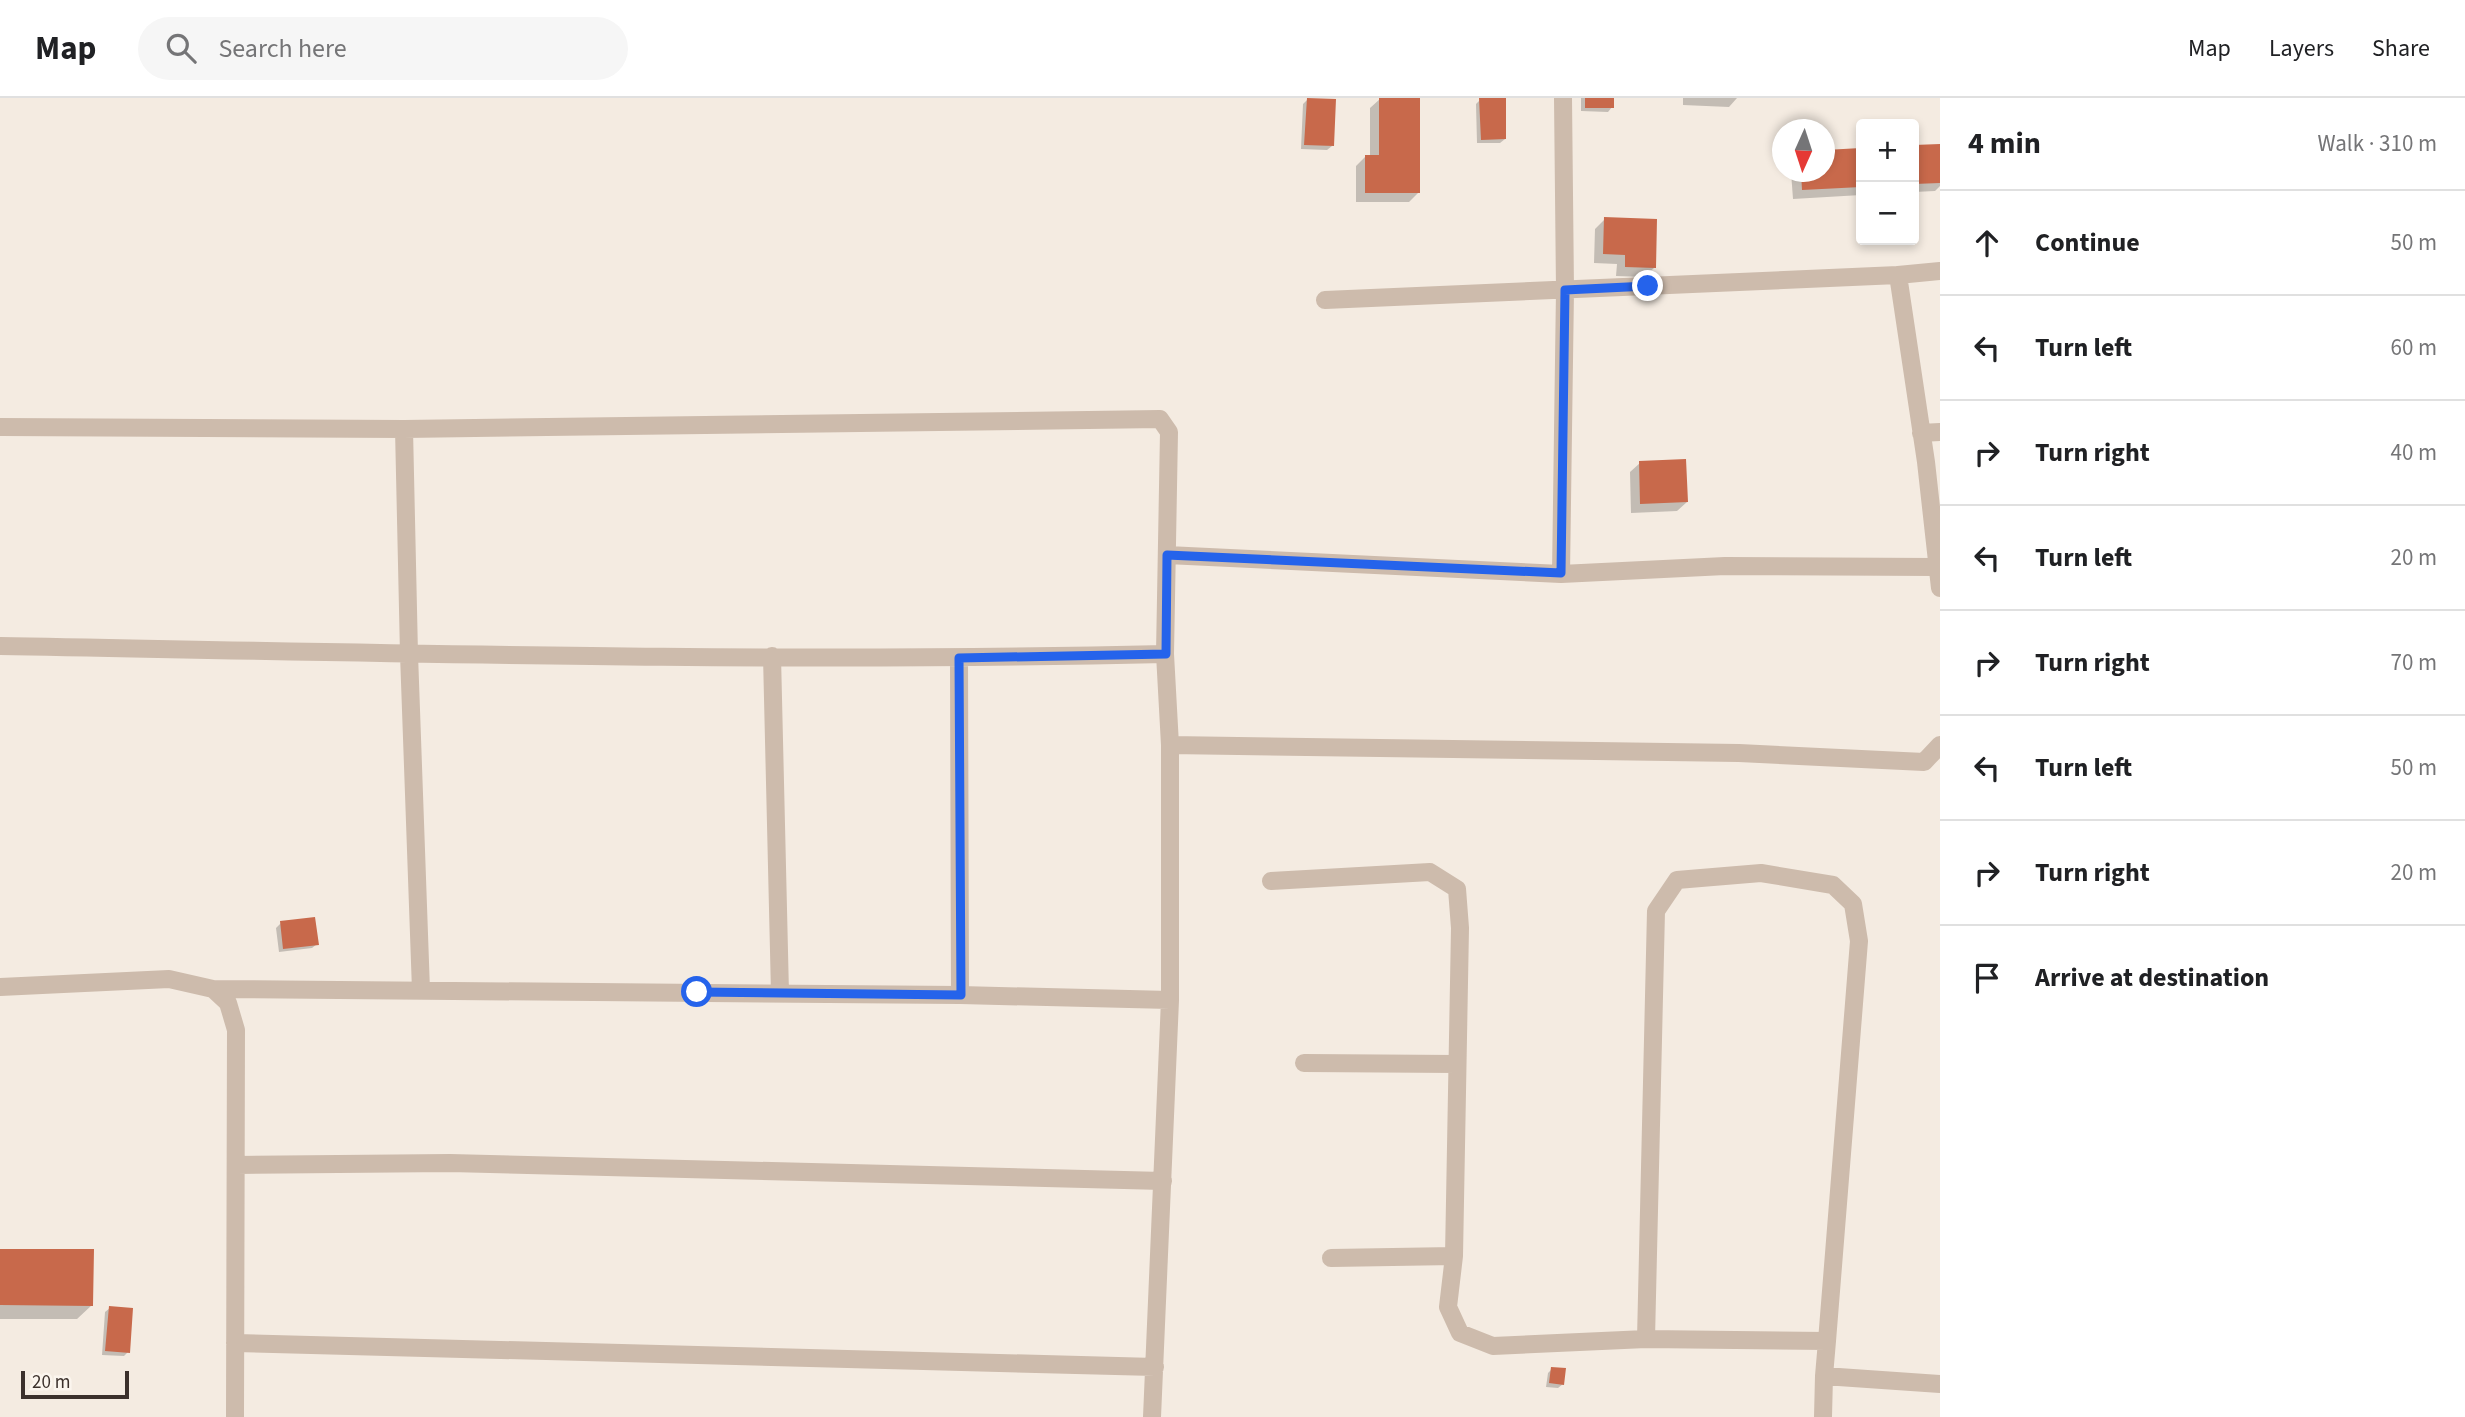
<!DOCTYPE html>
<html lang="en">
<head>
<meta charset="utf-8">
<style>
	:root { --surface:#fff; --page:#f6f6f6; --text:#202124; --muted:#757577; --line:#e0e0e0 }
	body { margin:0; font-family:"Source Sans 3",sans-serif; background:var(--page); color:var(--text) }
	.controls { position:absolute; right:21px; top:21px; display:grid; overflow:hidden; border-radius:7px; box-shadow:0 4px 10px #0003 }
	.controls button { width:63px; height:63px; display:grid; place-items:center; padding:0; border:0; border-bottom:2px solid var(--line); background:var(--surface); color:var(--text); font:35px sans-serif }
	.compass { position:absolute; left:1772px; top:21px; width:63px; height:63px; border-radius:50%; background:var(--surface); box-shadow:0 4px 10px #0003; rotate:183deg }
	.scale { position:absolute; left:21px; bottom:18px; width:108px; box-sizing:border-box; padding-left:7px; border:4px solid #3b302b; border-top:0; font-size:19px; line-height:24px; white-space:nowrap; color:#3b302b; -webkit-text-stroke:5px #fbf5ee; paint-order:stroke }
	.stop { position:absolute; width:21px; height:21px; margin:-16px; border:5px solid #2563eb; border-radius:50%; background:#fff }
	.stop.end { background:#2563eb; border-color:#fff; box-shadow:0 2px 7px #0008 }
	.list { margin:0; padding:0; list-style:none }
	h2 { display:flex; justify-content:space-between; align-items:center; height:91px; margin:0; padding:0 28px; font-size:30px }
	h2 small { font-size:23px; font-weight:400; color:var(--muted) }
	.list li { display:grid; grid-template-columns:46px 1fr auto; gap:21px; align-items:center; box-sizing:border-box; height:105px; padding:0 28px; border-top:2px solid var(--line) }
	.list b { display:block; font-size:26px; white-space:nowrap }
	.list em { font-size:23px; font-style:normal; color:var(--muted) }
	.icon { flex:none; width:38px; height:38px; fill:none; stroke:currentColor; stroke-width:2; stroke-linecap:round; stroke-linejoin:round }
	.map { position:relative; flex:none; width:1940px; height:1319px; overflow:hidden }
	header { display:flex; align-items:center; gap:42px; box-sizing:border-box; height:98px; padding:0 35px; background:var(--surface); border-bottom:2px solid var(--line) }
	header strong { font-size:33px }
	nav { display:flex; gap:38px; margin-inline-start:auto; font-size:24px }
	.search { width:490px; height:63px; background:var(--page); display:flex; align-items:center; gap:18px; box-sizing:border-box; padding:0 24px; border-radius:38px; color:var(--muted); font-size:26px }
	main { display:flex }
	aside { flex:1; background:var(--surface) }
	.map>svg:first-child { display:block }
	.shadow { fill:#0003 }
	.building { fill:#c8694b }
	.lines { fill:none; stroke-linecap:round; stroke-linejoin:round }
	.minor { stroke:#cdbbac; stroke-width:18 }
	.route { stroke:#2563eb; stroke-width:9 }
</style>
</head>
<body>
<header>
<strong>Map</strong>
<div class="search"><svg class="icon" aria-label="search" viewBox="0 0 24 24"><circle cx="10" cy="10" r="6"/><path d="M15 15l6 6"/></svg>Search here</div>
<nav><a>Map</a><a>Layers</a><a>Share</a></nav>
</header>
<main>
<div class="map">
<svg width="1940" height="1319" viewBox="0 0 1940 1319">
	<rect width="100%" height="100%" fill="#f4ebe1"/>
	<path class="shadow" d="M1581,0h31v9l-4,5 -27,-1z
		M1683,0h54l-8,9 -46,-2z
		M1308,1l24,47 -5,4 -26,-1 2,-45z
		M1380,1l39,93 -10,10h-53v-36l9,-9h5v-49z
		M1480,2l25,39 -5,4h-23l-1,-39z
		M1940,47v41l-5,5 -21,1v-45z
		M1861,52v45l-68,4 -2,-27h34v-20z
		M1605,121l49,49 -10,9 -28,-1 1,-12 -23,-1 1,-34z
		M1640,365l47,39 -10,9 -46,2 -1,-41z
		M281,825l36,21 -5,4 -33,4 -3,-24z
		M0,1152l92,55 -15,14h-77z
		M110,1210l18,44 -4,4 -22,-1 3,-43z
		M1552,1271l11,15 -5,4 -12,-1 2,-14z"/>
	<path class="building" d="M1307,0l29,1 -2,47 -30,-1z
		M1379,0h41v95h-55v-38h14z
		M1479,0h27v41l-25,1z
		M1585,0h29v10h-29z
		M1940,46v39l-26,1v-39z
		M1861,50v39l-59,3 -1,-18h24v-22z
		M1604,119l53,2 -1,49 -31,-1v-12l-22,-1z
		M1686,361l2,43 -48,2 -1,-43z
		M315,819l4,28 -36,4 -3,-28z
		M0,1151h94l-1,57 -93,-1z
		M109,1208l24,2 -3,45 -25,-2z
		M1551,1269l15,1 -2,17 -15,-2z"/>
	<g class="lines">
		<path class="minor" d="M1898,177l28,187 14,126
			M1325,202l573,-25 42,-4
			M0,329l404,2 756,-10 9,13 -4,222 5,91v255l-18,417
			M404,331l5,225 12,336
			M1921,335l19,-1
			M1167,457l394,19 164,-8 211,1
			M1561,476l4,-284 -2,-192
			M0,548c388,7 777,17 1165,8
			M772,558l8,337
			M959,560l1,337
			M1170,647l569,8 185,9 16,-17
			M1271,783l159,-9 27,17 3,39 -6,328 -6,51 12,26 33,13 153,-7
			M0,889l169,-8 44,10 747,6 210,5
			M213,891l15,14 8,27 -1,387
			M1304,965l153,1
			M237,1067l213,-2 713,18
			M1331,1160l123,-2
			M235,1245l920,24
			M1824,1278l3,-35 32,-400 -6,-37 -20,-19 -72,-12 -84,7 -21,31 -10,428 181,2
			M1823,1319l1,-41 116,8"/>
	</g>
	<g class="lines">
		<path class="route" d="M697,894l264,3 -2,-337 207,-4 1,-99 394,18 4,-283 83,-4"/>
	</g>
</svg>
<div class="controls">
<button>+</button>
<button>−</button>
</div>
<svg class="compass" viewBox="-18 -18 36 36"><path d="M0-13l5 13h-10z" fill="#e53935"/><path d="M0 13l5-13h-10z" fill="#757577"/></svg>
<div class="scale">20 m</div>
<div class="stop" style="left:697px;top:894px"></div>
<div class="stop end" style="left:1648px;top:188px"></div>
</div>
<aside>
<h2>4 min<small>Walk · 310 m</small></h2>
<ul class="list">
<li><svg class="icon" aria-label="ahead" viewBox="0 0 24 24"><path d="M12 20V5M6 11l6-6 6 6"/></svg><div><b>Continue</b></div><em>50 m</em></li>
<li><svg class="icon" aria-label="left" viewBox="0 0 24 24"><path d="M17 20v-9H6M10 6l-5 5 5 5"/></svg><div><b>Turn left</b></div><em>60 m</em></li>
<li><svg class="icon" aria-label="right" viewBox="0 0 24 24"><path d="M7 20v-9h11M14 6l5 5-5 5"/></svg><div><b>Turn right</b></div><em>40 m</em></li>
<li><svg class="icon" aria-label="left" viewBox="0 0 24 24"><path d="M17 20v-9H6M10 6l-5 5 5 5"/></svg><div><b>Turn left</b></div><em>20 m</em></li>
<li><svg class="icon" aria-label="right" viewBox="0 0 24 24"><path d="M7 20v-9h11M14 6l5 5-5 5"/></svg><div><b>Turn right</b></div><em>70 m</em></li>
<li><svg class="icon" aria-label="left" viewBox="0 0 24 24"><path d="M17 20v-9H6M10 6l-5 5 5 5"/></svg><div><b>Turn left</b></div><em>50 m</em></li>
<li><svg class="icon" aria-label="right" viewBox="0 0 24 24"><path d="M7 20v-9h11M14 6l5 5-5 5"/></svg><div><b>Turn right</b></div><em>20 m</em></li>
<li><svg class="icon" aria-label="arrive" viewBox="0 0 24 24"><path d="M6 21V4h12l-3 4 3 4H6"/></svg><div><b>Arrive at destination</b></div></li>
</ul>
</aside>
</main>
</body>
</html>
